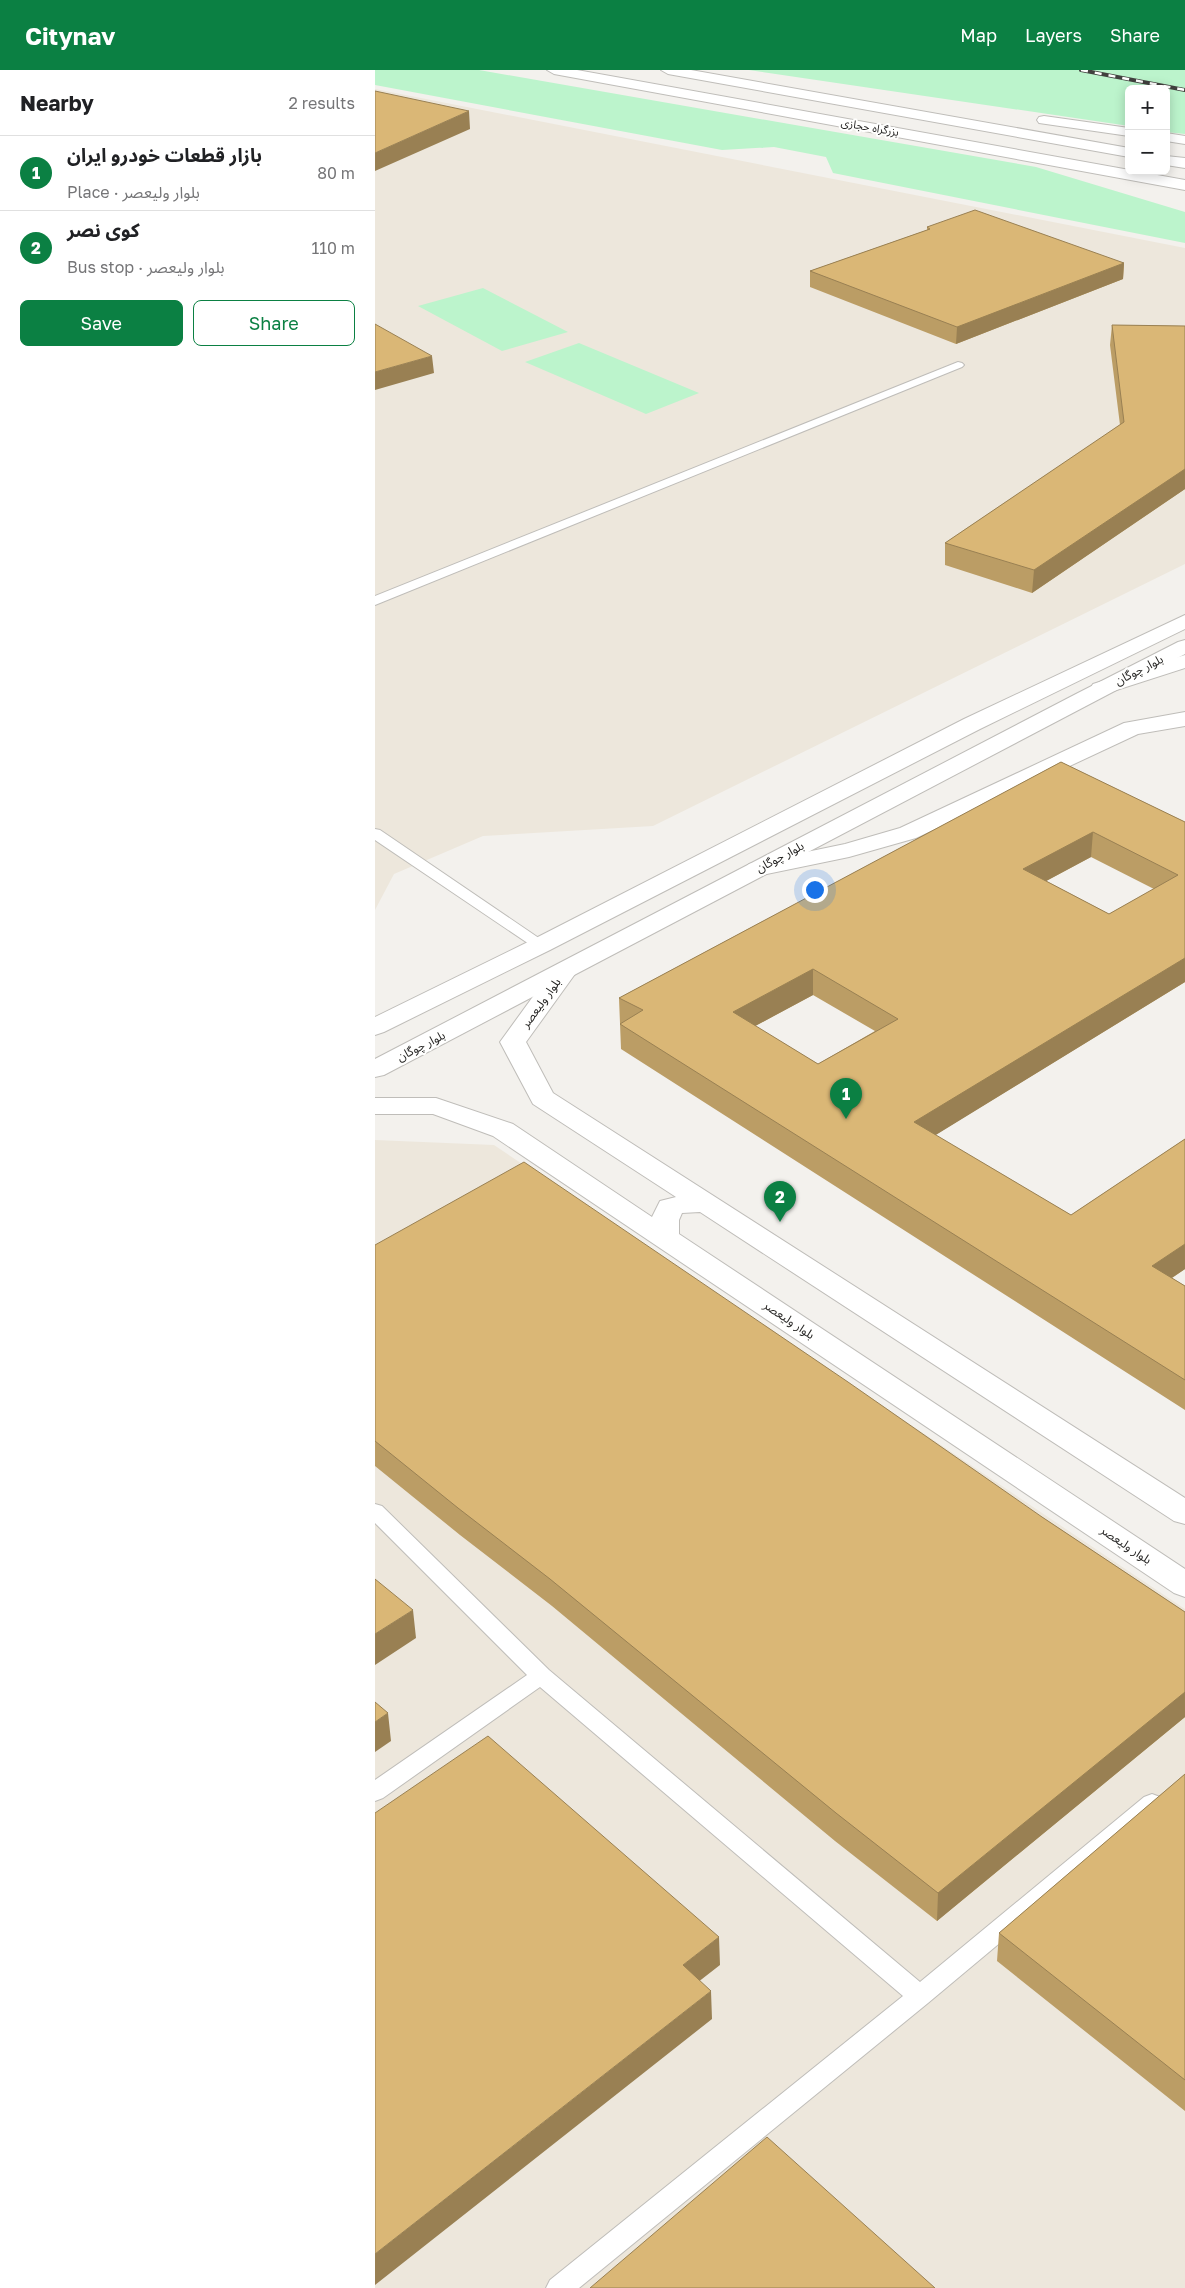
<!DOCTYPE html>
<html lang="en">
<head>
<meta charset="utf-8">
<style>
	:root { --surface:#fff; --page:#f2f2f2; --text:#202124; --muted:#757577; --line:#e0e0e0; --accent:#0b8043 }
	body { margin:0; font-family:"Golos Text","Noto Sans Arabic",sans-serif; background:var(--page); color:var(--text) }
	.controls { position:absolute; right:15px; top:15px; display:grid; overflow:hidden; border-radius:8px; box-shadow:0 2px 12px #0003 }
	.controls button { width:45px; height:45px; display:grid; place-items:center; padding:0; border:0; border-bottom:1px solid var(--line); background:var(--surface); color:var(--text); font:25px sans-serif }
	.you { position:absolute; left:439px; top:819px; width:18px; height:18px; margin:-12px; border:4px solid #fff; border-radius:50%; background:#1a73e8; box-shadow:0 0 0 8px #1a73e833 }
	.badge { display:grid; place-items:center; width:32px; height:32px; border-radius:50%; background:var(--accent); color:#fff; font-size:16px; font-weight:700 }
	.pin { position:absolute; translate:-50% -41px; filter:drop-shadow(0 1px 2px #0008) }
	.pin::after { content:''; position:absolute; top:26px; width:18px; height:15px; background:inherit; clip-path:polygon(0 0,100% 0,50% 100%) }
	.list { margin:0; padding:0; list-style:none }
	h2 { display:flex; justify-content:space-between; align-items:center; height:65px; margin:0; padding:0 20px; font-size:21px }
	h2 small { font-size:16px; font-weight:400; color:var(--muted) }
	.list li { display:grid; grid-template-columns:32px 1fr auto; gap:15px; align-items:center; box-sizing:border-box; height:75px; padding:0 20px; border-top:1px solid var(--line) }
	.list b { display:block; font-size:19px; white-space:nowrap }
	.list p { margin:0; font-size:16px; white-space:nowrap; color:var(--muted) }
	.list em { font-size:16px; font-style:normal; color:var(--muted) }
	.actions { display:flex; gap:10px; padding:15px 20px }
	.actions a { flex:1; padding:11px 0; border:1px solid var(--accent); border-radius:8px; text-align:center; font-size:18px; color:var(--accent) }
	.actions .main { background:var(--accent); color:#fff }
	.map { position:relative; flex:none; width:810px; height:2218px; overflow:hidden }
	header { display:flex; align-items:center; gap:30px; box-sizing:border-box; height:70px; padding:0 25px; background:var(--accent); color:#fff }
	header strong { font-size:24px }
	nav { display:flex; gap:28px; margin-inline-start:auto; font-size:18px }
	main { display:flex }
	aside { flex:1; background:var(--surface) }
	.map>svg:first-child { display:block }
	.built { fill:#ede7dc }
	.green { fill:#bcf4cc }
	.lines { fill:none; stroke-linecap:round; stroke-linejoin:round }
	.service-casing { stroke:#bfbdb9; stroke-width:2 }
	.minor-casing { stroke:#bfbdb9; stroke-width:2 }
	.secondary-casing { stroke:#bfbdb9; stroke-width:2 }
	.primary-casing { stroke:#bfbdb9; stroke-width:2 }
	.trunk-casing { stroke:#bfbdb9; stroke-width:2 }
	.service { fill:#fff; fill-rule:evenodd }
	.minor { fill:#fff; fill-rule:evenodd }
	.secondary { fill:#fff; fill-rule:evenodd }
	.primary { fill:#fff; fill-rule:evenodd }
	.trunk { fill:#fff; fill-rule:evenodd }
	.rail-casing { stroke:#41403e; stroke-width:4 }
	.rail { stroke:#fffffe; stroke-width:2.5; stroke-dasharray:7; stroke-linecap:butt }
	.wall { fill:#bb9d65; fill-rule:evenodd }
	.shaded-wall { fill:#998053 }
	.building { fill:#dab776; stroke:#998053; fill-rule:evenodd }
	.labels { text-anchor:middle; stroke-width:4; stroke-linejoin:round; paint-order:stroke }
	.far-street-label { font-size:11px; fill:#242322; stroke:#fffffe }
	.street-label { font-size:12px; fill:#242322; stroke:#fffffe }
</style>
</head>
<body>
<header>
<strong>Citynav</strong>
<nav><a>Map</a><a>Layers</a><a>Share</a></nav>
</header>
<main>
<aside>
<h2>Nearby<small>2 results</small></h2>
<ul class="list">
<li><span class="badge">1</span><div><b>بازار قطعات خودرو ایران</b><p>Place · بلوار ولیعصر</p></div><em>80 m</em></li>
<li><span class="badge">2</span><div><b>کوی نصر</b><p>Bus stop · بلوار ولیعصر</p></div><em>110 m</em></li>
</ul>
<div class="actions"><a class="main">Save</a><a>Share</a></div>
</aside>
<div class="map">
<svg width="810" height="2218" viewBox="0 0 810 2218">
	<rect width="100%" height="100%" fill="#f3f1ed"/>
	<path class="built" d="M0,19l810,159v316l-532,262 -170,10 -89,38 -19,36z
		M0,1070l119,5 691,464v679h-810z"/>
	<path class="green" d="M0,0h104l557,97 149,45v31l-352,-70 -7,-16 -52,-10 -52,3 -347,-65z
		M374,0h436v64l-19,-2v-43h-37v37z
		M108,218l85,44 -66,19 -84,-45z
		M204,273l120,50 -53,21 -121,-52z"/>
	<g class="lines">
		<defs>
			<path id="service" d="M583,292l4,1 2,2 -2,2 -587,238v-9z
				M0,759l5,1 169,115 -2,3h-12l-160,-108z
				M0,1434l7,2 167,164 371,312 224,-185 8,-3 8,3 3,6 -3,6 -232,194 -349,285h-33l4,-8 353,-284 -363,-309 -157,111 -8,3v-21l152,-105 -152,-152z"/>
			<path id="minor" d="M810,642v14l-47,8 -222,104 -67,19 -92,19 -8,-2 -4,-5 4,-5 96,-20 55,-16 224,-105z"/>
			<path id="secondary" d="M187,896l9,3 4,5 -49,68 27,51 632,405v26l-11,-3 -474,-309 -18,1 -3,7v14l506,335v28l-11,-4 -681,-457 -60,-22h-58v-16h61l77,26 139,93 8,-16 16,-4 -143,-93 -33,-62 53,-73z"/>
			<path id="primary" d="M810,545v14l-205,100 -430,221 -166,82 -9,3v-18l157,-77 432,-221z
				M810,570v14l-801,421 -9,2v-18l701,-365 102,-52z"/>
			<path id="trunk" d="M172,0h30l608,110v10l-631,-116z
				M286,0h30l438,78v9l-461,-83z
				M669,46l85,12v8l-90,-13 -2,-3 2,-3z
				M791,63l19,3v8l-19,-3z
				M791,86l19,2v10l-19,-3z
				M810,585v13l-84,27 -8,-1 -3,-5 3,-5z"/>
		</defs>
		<use href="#service" class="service-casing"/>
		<use href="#minor" class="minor-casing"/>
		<use href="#secondary" class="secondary-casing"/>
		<use href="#primary" class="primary-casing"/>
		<use href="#trunk" class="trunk-casing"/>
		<use href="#service" class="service"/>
		<use href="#minor" class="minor"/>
		<use href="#secondary" class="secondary"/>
		<use href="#primary" class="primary"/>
		<use href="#trunk" class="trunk"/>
		<defs>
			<path id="rail" d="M706,0l104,20"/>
		</defs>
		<use href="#rail" class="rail-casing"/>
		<use href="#rail" class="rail"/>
	</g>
	<path class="wall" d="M552,157l197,36 -1,16 -167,65 -146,-57v-16l117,-41z
		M737,255l73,1v163l-153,104 -87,-28v-22l175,-118 -10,-80z
		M686,692l124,60v160l-250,153 136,80 114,-76v130l-13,9 13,8v124l-564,-361 -2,-51zM716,787l63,32 -45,25 -63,-33zM438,925l62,36 -57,33 -63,-38z
		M0,1175l667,272 143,95v105l-248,204 -102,-80 -283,-235 -92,-71 -85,-69z
		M810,1704v337l-188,-150 2,-28z"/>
	<path class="shaded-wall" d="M94,41l1,18 -95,42v-18z
		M749,193l-1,16 -167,65 1,-17z
		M57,286l2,17 -59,17v-18z
		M810,399v20l-153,104 2,-23z
		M718,762l-2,25 -69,37 1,-25z
		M810,888v24l-272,167 1,-27z
		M438,899v26l-80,43v-26z
		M810,1174v25l-36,24 3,-27z
		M38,1540l3,28 -41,27v-31z
		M810,1622v25l-248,204 1,-28z
		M13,1643l3,28 -16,11v-30z
		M344,1867l1,28 -36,28 -1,-28z
		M336,1921l1,28 -337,266v-31z"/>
	<path class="building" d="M0,21l94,20 -94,42z
		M600,140l149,53 -167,64 -147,-56 120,-42 -3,-2z
		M0,254l57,32 -57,16z
		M737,255l73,1v143l-151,101 -89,-27 179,-121z
		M686,692l124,60v136l-271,164 157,93 114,-76v105l-33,22 33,20v94l-565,-356 23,-14 -24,-12zM718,762l85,43 -69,39 -86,-45zM438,899l85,50 -80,45 -85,-52z
		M149,1092l324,220 194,135 143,95v80l-247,201 -102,-80 -286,-234 -92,-71 -83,-67v-196z
		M0,1509l38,31 -38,24z
		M0,1632l13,11 -13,9z
		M113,1666l231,201 -36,28 28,26 -336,263v-441z
		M810,1704v306l-186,-147z
		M392,2067l168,151h-345z"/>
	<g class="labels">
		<g class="far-street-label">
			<text transform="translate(495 57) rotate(10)" y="4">بزرگراه حجازی</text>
		</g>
		<g class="street-label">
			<text transform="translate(764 600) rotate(-27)" y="4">بلوار چوگان</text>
			<text transform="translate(405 787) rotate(-28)" y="4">بلوار چوگان</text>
			<text transform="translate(166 933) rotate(-54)" y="4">بلوار ولیعصر</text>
			<text transform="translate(46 976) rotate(-27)" y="4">بلوار چوگان</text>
			<text transform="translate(414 1250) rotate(34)" y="4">بلوار ولیعصر</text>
			<text transform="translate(751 1475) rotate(34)" y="4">بلوار ولیعصر</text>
		</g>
	</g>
</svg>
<div class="controls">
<button>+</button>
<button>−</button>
</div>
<div class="you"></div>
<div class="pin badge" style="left:471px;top:1049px">1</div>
<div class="pin badge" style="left:405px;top:1152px">2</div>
</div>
</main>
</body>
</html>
